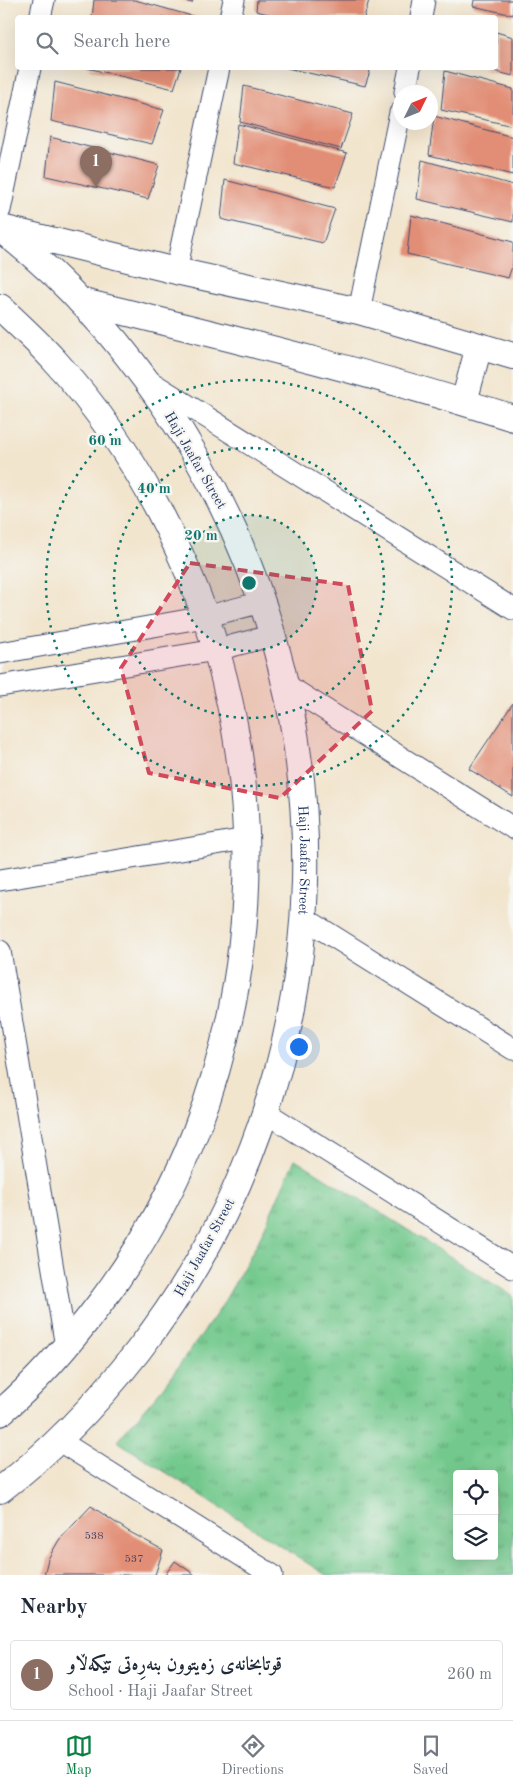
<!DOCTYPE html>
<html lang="en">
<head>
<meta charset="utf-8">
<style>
	:root { --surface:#fff; --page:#f6f6f7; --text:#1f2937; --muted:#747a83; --line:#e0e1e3; --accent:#0b8043 }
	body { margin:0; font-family:"Old Standard TT",Amiri,serif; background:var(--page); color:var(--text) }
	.controls { position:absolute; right:15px; bottom:15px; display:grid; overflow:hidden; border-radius:5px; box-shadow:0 5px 20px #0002 }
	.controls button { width:45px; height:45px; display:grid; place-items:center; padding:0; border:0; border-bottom:1px solid var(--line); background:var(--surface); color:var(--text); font:25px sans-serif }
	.compass { position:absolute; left:393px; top:85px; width:45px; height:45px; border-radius:50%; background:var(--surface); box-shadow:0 5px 20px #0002; rotate:47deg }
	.you { position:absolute; left:298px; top:1046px; width:18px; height:18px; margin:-12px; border:4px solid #fff; border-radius:50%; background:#1a73e8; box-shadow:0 0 0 8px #1a73e833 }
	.badge { display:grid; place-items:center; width:32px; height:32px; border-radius:50%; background:var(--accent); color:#fff; font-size:16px; font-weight:700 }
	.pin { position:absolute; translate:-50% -41px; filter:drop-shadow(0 1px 2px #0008) }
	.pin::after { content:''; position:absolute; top:26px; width:18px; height:15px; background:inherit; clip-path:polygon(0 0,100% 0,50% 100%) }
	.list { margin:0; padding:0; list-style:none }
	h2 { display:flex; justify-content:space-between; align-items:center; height:65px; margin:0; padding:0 20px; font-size:21px }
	h2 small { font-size:16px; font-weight:400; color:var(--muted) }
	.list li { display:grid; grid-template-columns:32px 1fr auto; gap:15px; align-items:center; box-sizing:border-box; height:70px; margin:0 10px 10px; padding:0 10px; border:1px solid var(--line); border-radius:5px }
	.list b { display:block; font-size:19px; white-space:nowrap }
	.list p { margin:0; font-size:16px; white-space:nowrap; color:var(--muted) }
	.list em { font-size:16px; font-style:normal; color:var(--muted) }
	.icon { flex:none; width:28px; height:28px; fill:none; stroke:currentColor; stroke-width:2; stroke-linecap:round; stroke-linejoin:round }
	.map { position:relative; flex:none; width:513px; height:1575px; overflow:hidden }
	.search { position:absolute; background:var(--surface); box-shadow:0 5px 20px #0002; left:15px; right:15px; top:15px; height:55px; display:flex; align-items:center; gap:12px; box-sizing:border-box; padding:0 18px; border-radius:5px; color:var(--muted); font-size:19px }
	.sheet { height:145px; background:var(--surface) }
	nav { display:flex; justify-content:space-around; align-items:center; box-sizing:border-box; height:70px; border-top:1px solid var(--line); background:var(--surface); font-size:14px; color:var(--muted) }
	nav a { display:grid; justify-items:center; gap:2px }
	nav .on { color:var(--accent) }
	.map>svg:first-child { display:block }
	.grass { fill:url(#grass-tufts); stroke:#477c76; fill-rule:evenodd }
	.building { fill:#e28e76 }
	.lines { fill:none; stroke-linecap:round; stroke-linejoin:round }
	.minor-casing { stroke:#3b4a6f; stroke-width:23 }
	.tertiary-casing { stroke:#3b4a6f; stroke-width:28 }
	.minor { stroke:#fff; stroke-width:21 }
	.tertiary { stroke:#fff; stroke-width:26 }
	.marked { fill:#d1495b; fill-opacity:0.2; stroke:#d1495b; stroke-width:4; stroke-dasharray:10 6; stroke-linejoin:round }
	.ring { fill:none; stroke:#0f766e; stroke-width:2.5; stroke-dasharray:2.5 5 }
	.labels { text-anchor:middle; stroke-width:4.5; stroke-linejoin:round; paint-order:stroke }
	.number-label { font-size:11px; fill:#4d4764 }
	.street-label { font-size:14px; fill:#1b2f5e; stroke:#f6f6f2 }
	.centre { fill:#0f766e; stroke:#f6f6f2; stroke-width:2.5 }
	.ring-label { font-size:15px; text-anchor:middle; font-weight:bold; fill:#0f766e; stroke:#f6f6f2; stroke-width:4.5; stroke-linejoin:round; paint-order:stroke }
</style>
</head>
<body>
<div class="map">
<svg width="513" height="1575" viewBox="0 0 513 1575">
	<defs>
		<pattern id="grass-tufts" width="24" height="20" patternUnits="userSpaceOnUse" patternTransform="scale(1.25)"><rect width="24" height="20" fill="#73c98d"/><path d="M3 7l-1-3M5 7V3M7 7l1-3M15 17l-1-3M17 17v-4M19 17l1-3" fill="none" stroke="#5ea476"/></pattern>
	</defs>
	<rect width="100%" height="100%" fill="#f6f6f2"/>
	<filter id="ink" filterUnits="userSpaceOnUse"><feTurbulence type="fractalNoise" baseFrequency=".02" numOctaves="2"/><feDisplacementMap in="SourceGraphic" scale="10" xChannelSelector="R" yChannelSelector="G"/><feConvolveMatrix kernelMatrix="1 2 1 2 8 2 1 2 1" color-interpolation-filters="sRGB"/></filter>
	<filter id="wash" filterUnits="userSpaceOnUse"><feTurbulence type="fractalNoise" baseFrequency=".0096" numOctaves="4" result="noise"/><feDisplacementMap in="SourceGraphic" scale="20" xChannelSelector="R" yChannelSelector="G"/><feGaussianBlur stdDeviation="1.12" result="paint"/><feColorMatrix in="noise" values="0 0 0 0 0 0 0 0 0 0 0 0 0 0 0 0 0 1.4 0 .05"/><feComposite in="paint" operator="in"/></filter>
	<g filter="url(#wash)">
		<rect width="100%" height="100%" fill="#f2e5ce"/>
		<path class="grass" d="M295,1159l218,137v279h-187l-209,-134 45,-52 58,-80 38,-67zM457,1474h37v82h-37z"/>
		<g id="blocks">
			<path class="building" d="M94,0h41l64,18h-107z
				M181,0h12l-1,3z
				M257,0h112l-5,18h-79l-29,-7z
				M474,0h39v15l-40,-9z
				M496,32l17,5v39l-31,-8h14z
				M87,68h94l-7,21z
				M287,68h84l-6,18z
				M445,71l68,18v37l-72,-16z
				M55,82l109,28 -12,34 -101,-23z
				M244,86l109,28 -12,35 -101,-27z
				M434,116l79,21v38l-84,-20z
				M238,124l109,29 -12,34 -102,-24z
				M50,137l109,28 -11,34 -102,-23z
				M422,160l91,25v37l-96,-23z
				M225,180l110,29 -12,34 -102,-24z
				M411,215l102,27v22l-5,14 -101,-24z
				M513,703v94l-44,-28z
				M91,1506l37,25 35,19 -8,25h-111l4,-16 11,-19z
				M175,1561l20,14h-30z"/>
		</g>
	</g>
	<g filter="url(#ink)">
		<use href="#blocks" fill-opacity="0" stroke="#3b4a6f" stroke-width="1"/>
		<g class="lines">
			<defs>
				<path id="minor" d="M40,18l4,-18
					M230,18l4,-18
					M421,18l3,-18
					M405,92l5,-24
					M0,210l30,-142
					M176,271l43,-203
					M359,311l41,-198
					M149,381l364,228
					M0,653l205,-36 57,-15
					M286,685l227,143
					M0,686l216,-36 58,-15
					M0,880l246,-41
					M304,918l209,131
					M0,951l66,396
					M265,1112l248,156
					M58,1440l214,135"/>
				<g id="tertiary">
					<path d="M2,228l174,43 183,40 154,45"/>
					<path id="s1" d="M0,229c64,48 118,110 163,175 197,289 190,670 -25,947 -40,51 -86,100 -138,139"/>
					<path d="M80,301c145,36 291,71 433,117"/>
					<path d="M0,307c18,17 37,34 54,53 54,59 99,131 131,205 106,240 73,528 -84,737 -30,40 -63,79 -101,111"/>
					<path d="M464,402l15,-56"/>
				</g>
			</defs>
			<use href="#minor" class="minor-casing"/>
			<use href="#tertiary" class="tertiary-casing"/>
			<use href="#minor" class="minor"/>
			<use href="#tertiary" class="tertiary"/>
		</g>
	</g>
	<path class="marked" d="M190,563l158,22 24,126 -92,87 -131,-25 -28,-105z"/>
	<circle cx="249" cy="583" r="68" fill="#0f766e" fill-opacity=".12"/>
	<g class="ring">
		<circle cx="249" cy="583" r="68"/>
		<circle cx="249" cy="583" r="135"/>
		<circle cx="249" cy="583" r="203"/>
	</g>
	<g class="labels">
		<g class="number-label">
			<text x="94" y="1539">538</text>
			<text x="134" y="1562">537</text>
		</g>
		<g class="street-label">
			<text transform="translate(196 460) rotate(60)" y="5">Haji Jaafar Street</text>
			<text dy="5" stroke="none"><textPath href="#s1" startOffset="725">Haji Jaafar Street</textPath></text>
			<text transform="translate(204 1247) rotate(-61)" y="5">Haji Jaafar Street</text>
		</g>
	</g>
	<circle cx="249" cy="583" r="8" class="centre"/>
	<g class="ring-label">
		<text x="105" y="445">60 m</text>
		<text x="154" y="493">40 m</text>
		<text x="201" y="540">20 m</text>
	</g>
</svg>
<div class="controls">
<button><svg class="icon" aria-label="locate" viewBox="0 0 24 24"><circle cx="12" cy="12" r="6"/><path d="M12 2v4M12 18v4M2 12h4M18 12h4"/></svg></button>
<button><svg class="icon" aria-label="layers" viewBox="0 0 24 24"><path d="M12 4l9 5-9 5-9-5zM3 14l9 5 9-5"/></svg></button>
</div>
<svg class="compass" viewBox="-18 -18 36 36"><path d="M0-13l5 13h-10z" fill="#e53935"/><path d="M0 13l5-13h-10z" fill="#747a83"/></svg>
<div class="you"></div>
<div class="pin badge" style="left:96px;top:187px;background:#8d6e63">1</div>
<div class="search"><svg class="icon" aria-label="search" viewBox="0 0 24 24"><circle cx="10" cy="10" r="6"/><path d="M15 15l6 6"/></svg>Search here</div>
</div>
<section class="sheet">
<h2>Nearby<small></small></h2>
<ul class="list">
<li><span class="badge" style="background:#8d6e63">1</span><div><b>قوتابخانەی زەیتوون بنەرِەتی تێکەڵاو</b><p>School · Haji Jaafar Street</p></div><em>260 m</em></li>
</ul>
</section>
<nav>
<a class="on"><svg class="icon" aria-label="map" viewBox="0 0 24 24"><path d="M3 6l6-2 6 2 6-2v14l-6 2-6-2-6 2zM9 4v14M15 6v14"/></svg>Map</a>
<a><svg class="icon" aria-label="directions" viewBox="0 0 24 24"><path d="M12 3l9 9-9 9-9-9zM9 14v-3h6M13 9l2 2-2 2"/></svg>Directions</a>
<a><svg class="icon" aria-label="saved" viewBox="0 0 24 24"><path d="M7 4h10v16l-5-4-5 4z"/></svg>Saved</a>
</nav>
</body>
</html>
